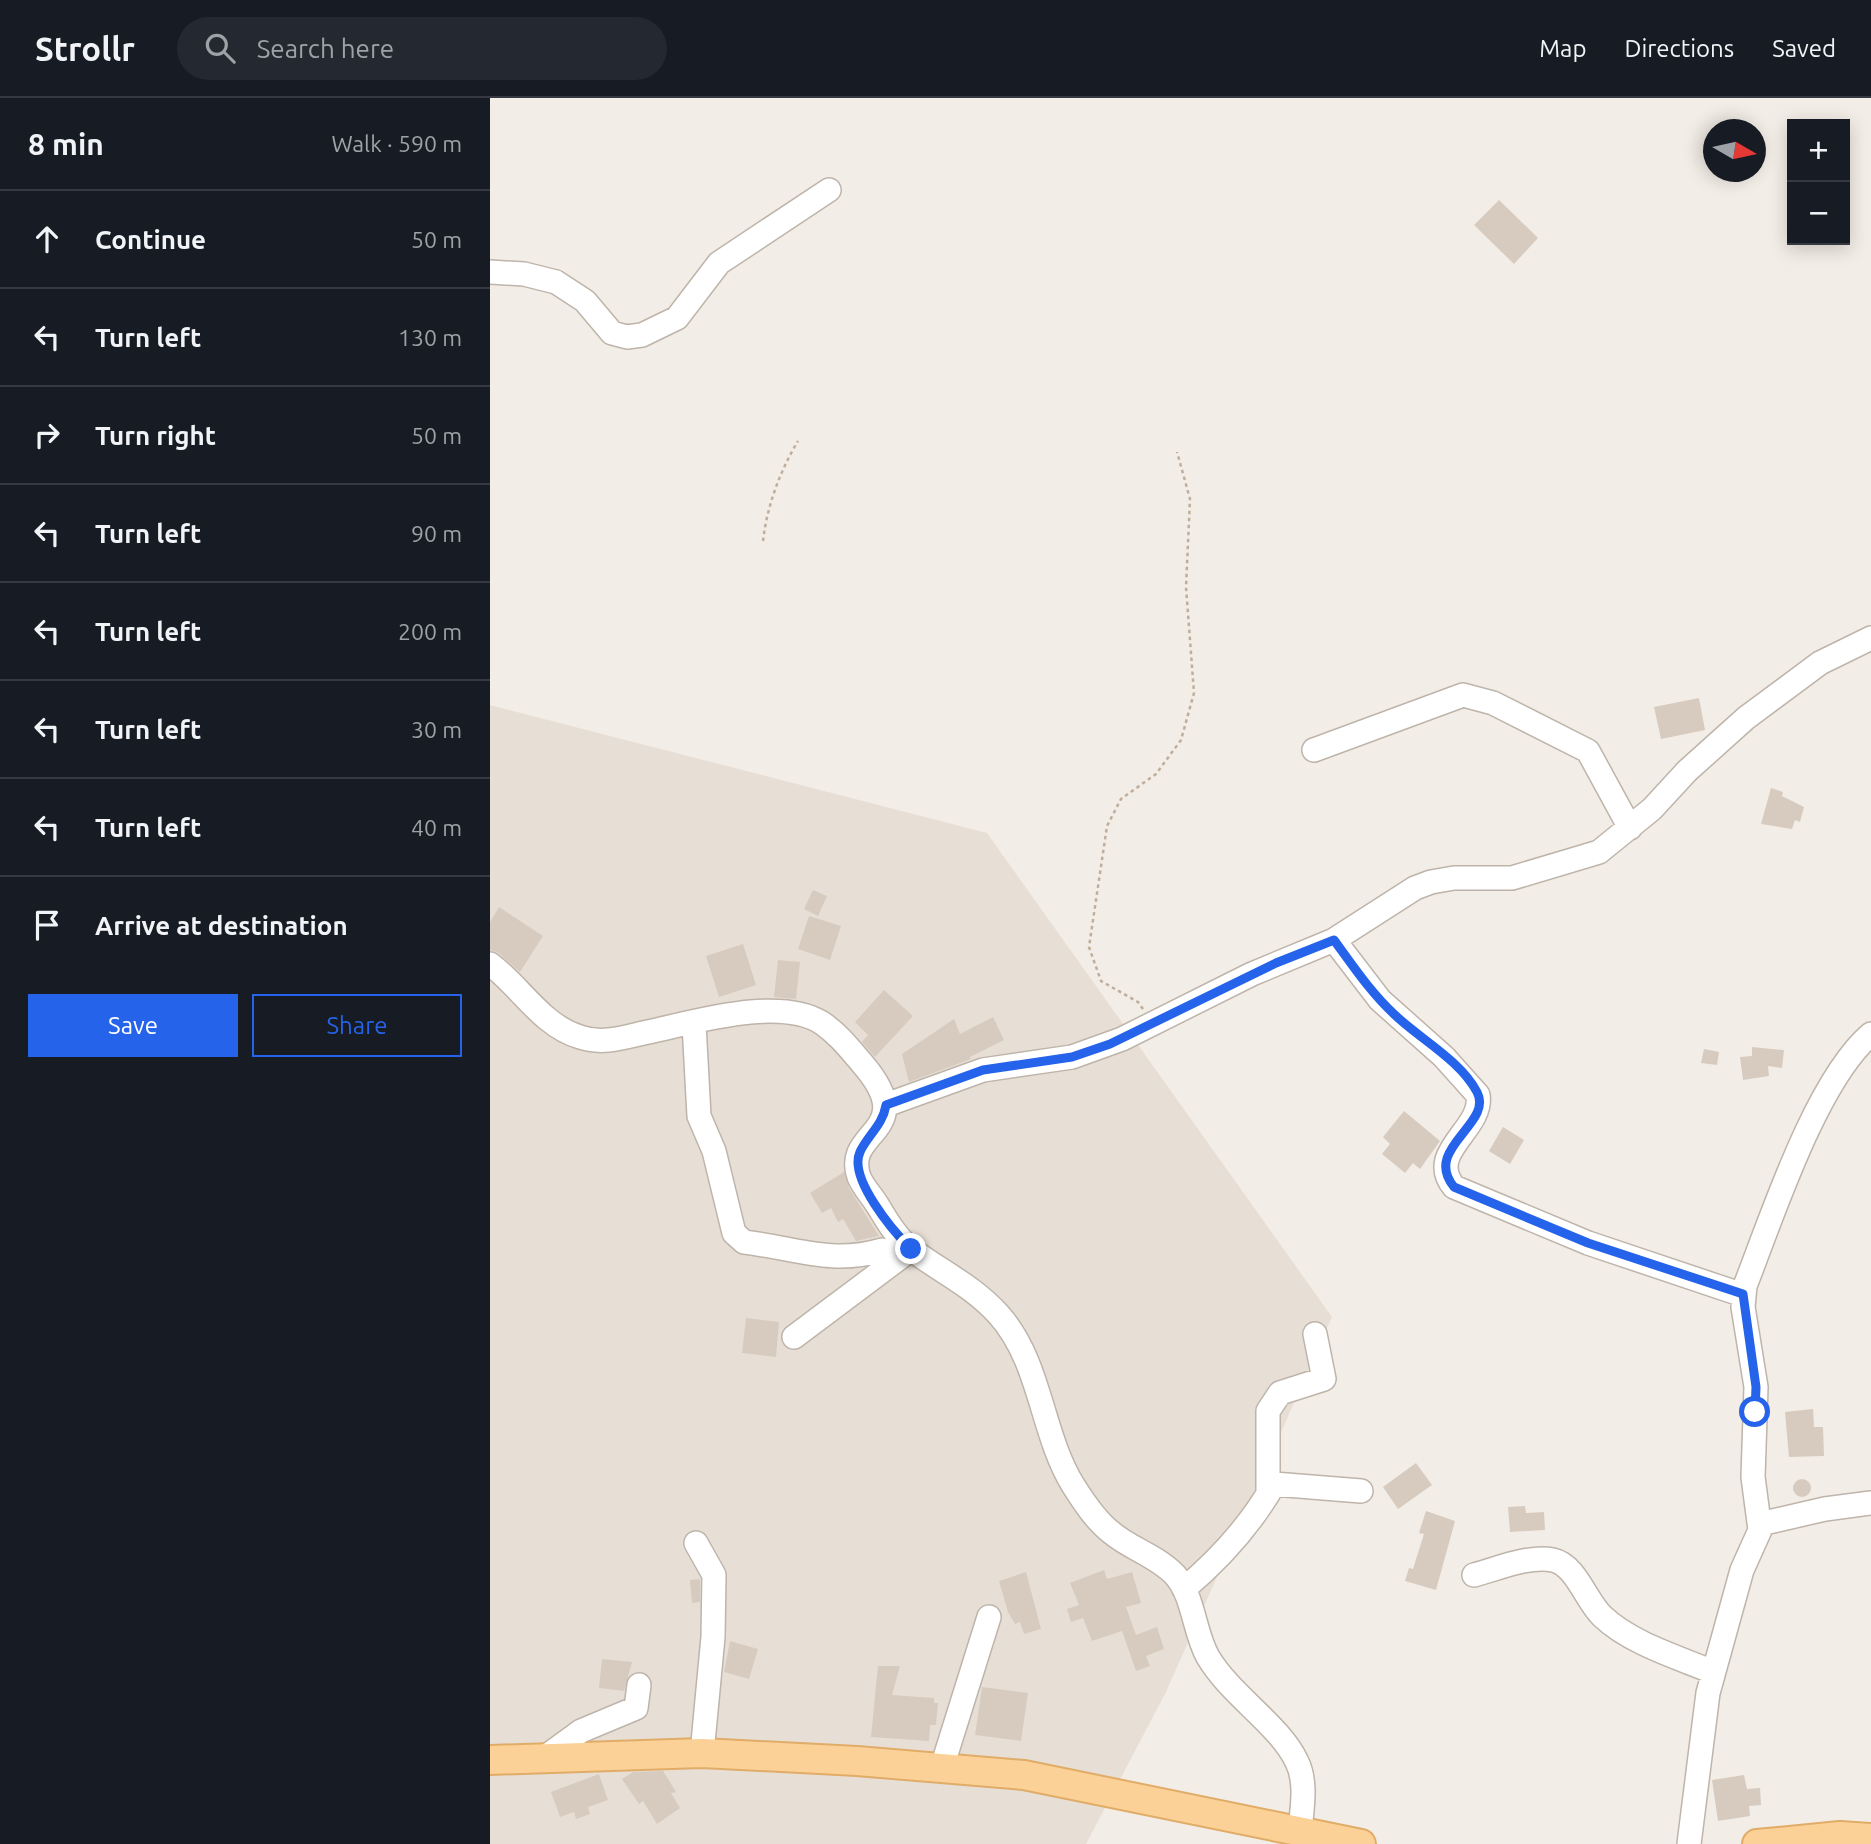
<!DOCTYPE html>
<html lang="en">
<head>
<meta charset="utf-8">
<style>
	:root { --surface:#171b24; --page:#242831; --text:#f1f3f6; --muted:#9ea1a6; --line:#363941; --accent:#2563eb }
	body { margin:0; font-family:Ubuntu,sans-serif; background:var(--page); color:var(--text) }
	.controls { position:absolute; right:21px; top:21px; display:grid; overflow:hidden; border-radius:0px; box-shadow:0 4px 18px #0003 }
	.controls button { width:63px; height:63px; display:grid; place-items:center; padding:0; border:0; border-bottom:2px solid var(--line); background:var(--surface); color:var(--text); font:35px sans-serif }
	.compass { position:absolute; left:1213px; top:21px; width:63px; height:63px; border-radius:50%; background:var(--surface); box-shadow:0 4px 18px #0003; rotate:99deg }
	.stop { position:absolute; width:21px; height:21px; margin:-16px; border:5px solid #2563eb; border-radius:50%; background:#fff }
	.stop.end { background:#2563eb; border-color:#fff; box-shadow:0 2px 7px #0008 }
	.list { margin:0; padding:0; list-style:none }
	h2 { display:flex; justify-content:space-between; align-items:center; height:91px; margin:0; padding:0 28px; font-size:30px }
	h2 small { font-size:23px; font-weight:400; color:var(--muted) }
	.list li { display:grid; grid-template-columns:46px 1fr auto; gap:21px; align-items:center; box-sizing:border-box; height:98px; padding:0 28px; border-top:2px solid var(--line) }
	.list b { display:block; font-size:26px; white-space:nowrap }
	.list em { font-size:23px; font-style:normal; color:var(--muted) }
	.actions { display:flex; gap:14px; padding:21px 28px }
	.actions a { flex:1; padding:16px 0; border:2px solid var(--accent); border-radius:0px; text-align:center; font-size:24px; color:var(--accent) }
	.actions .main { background:var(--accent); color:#fff }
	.icon { flex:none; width:38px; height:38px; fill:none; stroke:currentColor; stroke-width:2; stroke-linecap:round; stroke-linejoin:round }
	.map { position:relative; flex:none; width:1381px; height:1746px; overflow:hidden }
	header { display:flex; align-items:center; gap:42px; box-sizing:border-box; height:98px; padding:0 35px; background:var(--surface); border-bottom:2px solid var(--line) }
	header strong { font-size:33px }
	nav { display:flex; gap:38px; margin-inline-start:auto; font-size:24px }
	.search { width:490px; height:63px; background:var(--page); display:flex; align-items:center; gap:18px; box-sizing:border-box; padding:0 24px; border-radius:38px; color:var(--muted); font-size:26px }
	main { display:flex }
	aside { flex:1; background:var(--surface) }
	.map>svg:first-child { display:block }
	.residential { fill:#e7dfd5 }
	.building { fill:#d7cbbf }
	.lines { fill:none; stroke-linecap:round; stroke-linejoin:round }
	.minor-casing { stroke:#beb4aa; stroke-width:26 }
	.major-casing { stroke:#e0ac68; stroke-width:32 }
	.path { stroke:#bfae9b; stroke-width:2.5; stroke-dasharray:3.5 3.5; stroke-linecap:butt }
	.minor { stroke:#fff; stroke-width:23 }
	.major { stroke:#fbd197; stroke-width:28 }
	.route { stroke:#2563eb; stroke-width:9 }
</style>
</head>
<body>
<header>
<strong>Strollr</strong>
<div class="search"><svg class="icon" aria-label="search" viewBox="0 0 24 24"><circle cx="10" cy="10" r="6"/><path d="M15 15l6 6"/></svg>Search here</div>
<nav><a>Map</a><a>Directions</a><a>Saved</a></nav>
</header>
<main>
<aside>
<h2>8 min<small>Walk · 590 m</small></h2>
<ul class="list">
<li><svg class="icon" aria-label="ahead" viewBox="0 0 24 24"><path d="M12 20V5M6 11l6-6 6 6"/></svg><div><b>Continue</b></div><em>50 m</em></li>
<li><svg class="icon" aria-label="left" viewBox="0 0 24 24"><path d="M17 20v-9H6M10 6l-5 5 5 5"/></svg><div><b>Turn left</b></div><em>130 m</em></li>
<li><svg class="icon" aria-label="right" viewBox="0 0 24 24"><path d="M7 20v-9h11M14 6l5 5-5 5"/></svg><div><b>Turn right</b></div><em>50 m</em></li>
<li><svg class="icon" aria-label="left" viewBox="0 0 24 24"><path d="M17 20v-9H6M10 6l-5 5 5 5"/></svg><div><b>Turn left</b></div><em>90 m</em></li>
<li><svg class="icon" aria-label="left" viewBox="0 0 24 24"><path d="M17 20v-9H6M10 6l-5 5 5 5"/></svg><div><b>Turn left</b></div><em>200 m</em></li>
<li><svg class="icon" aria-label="left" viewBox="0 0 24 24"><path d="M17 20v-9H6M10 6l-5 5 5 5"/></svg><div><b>Turn left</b></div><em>30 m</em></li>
<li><svg class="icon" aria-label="left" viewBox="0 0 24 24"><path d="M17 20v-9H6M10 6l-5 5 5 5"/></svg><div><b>Turn left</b></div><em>40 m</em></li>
<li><svg class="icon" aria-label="arrive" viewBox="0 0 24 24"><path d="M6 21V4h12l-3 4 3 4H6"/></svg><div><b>Arrive at destination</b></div></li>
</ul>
<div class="actions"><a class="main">Save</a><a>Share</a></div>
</aside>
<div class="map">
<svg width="1381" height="1746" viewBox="0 0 1381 1746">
	<rect width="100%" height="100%" fill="#f3ede7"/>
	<path class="residential" d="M0,607l497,128 345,484 -166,375 -80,152h-596z"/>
	<path class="building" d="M1009,102l39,38 -24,26 -40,-39z
		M1209,600l6,32 -44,9 -7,-32z
		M1281,690l12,4 -1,4 22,11 -4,15 -5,-2 -3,9 -31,-5z
		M323,792l14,6 -9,20 -14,-7z
		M9,809l44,29 -23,36 -21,-19 -9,-3v-28z
		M319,818l32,10 -11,34 -32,-11z
		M253,846l13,41 -37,12 -13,-41z
		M288,862l22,2 -4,37 -22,-2z
		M394,892l29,26 -38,41 -13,-15 6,-7 -13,-13z
		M503,919l11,23 -34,17 1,2 -62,23 -7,-28 52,-35 6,15z
		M1262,949l32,3 -2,18 -14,-2 1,10 -26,4 -3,-23 12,-1z
		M1214,951l15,3 -2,13 -16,-2z
		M914,1013l36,30 -20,28 -7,-6 -8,10 -23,-19 8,-10 -7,-7z
		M1013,1029l21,13 -14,24 -21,-13z
		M354,1074l5,16 30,48 -23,5 -13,-22 -5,3 -7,-14 -9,5 -12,-20z
		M256,1220l33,4 -3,35 -34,-4z
		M1323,1311l1,18h9l1,29 -35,1 -4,-45z
		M926,1365l16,22 -34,24 -15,-22z
		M1303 1390a9 9 0 1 1 18 0a9 9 0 1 1-18 0Z
		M1035,1408l1,7 18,-1 1,18 -35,2 -2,-25z
		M936,1413l29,10 -19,69 -31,-9 4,-13 4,1 11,-35 -5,-1z
		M614,1472l3,9 25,-7 9,31 -15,4 10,28 21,-8 7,22 -18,7 4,10 -14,5 -14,-40 -30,10 -9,-23 -12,4 -4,-13 12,-4 -9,-22z
		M536,1474l15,57 -17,5 -4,-12 -5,2 -7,-12 -9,-31z
		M210,1481v23l-8,1 -2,-23z
		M240,1543l28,8 -9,30 -25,-7z
		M112,1561l30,3 -8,29 -25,-3z
		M388,1568h22l-8,29 42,3v5h4l-2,22h-6l-1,16 -58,-4z
		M492,1589l46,6 -7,48 -46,-6z
		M173,1673l13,21 -5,1 9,15 -23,16 -14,-23 -4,3 -17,-25 11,-7z
		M109,1676l9,26 -20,7 2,7 -14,5 -2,-7 -14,5 -9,-25z
		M1254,1677l3,14 13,-1 1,17 -12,1 1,10 -32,5 -6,-41z"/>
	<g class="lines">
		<defs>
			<path id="minor" d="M0,174l34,2 32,8 29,19 27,32 15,4 15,-2 35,-17 42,-55 110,-73
				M824,652l149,-55 30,8 95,48 42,77
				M844,842l46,60 64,57 34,38c6,34 -53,57 -24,92l134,56 155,52
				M0,866c30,22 52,62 90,73 23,8 45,0 68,-5 47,-10 132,-36 174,-9 16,11 27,25 39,39 62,71 -19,67 -2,115 4,10 13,19 19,29 9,15 19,32 33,43 30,23 61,36 88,66 42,47 42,118 74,170 10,16 23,36 39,48 19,16 45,23 63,42 19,21 19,58 33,82 23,39 72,68 89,105 10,20 5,47 3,68
				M204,926l5,92 15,35 20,82 10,9c51,6 88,23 138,8l13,11
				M396,1007l97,-35 89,-13 50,-18 130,-65 82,-34 81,-52 16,-6 23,-4h58l87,-26 53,-43 35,-38 59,-53 74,-55 51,-25
				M304,1239l112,-84
				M778,1396v-83l12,-18 44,-14 -9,-45
				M1270,1426l65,-15 46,-6
				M206,1445l18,32 -1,62 -11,116
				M984,1477c23,-6 55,-20 79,-15 23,5 33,41 49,56 28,27 75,41 111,56
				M694,1491c37,-31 66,-63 90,-105l87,7
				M54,1660l37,-27 55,-23 3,-23
				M452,1669l47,-150
				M1199,1746l19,-151 34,-123 18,-40 -7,-53 3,-90 -13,-80 2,-21c27,-69 71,-205 126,-252"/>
			<path id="major" d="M0,1662l212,-7 155,8 167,14 337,69
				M1267,1746l83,-8 31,2"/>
		</defs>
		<use href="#minor" class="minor-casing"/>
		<use href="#major" class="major-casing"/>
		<path class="path" d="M273,443c4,-35 17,-70 35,-100
			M653,911l-5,-7 -37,-21 -12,-34 18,-121 14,-27 35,-25 25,-34 13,-47 -8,-106 4,-88 -13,-47"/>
		<use href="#minor" class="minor"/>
		<use href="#major" class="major"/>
	</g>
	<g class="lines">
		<path class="route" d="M421,1151c-18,-18 -63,-71 -51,-97 7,-16 23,-27 26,-47l97,-35 89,-13 38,-13 166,-81 58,-23c19,26 37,53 61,75 25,24 65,45 82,77 17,32 -55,56 -23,95l134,56 155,51 13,93 -1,25"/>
	</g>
</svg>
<div class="controls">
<button>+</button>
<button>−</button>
</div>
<svg class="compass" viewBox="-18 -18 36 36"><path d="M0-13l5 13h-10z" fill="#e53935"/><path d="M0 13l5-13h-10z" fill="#9ea1a6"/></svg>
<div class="stop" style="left:1265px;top:1314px"></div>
<div class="stop end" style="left:421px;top:1151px"></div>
</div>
</main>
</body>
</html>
